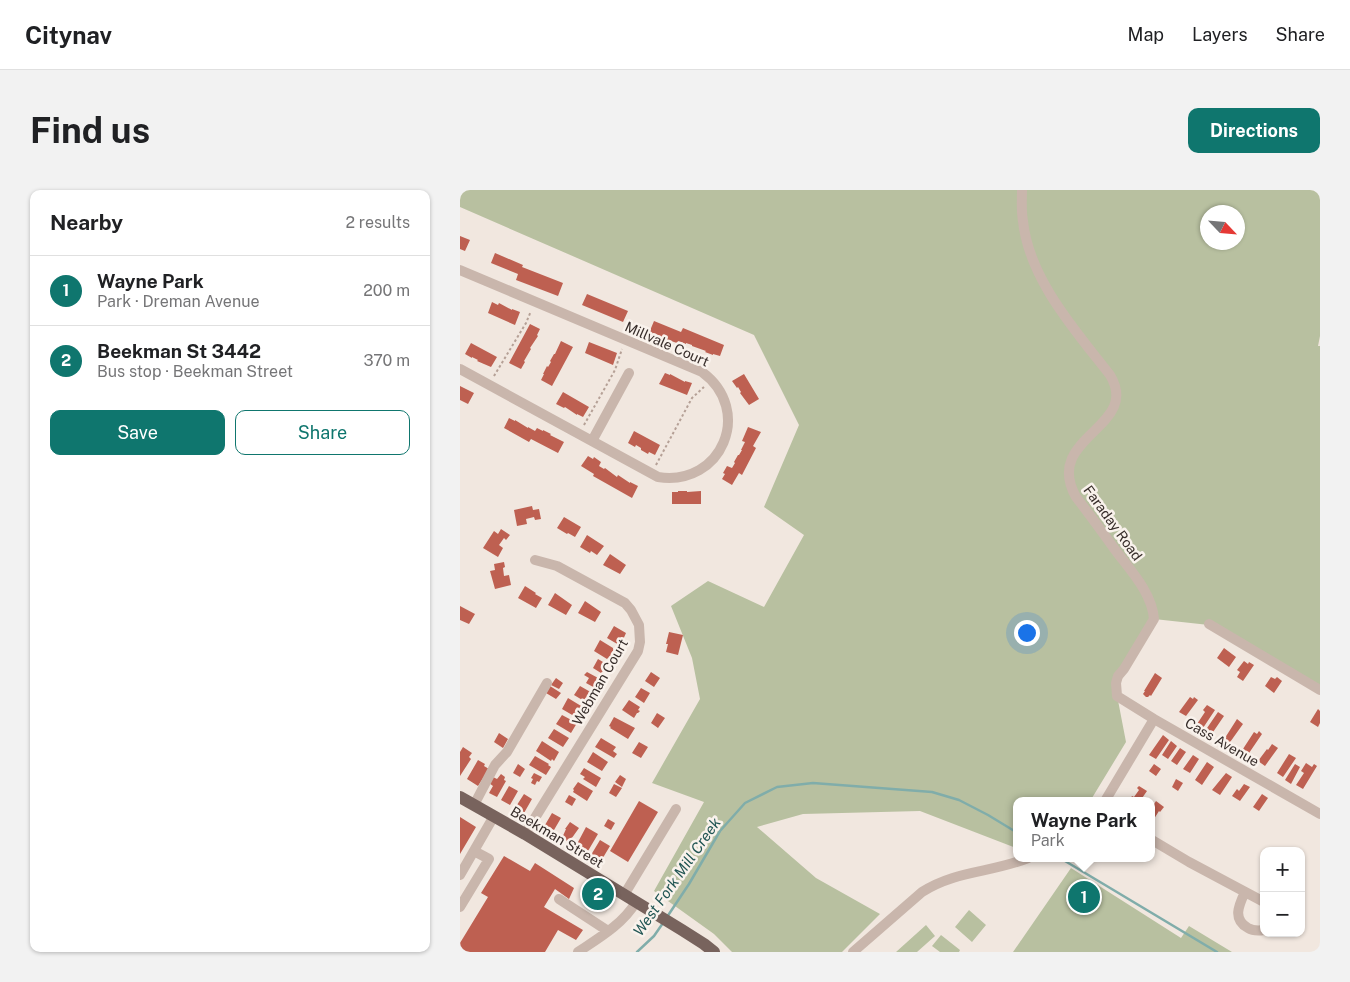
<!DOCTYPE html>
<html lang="en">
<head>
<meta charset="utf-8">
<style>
	:root { --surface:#fff; --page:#f2f2f2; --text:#202124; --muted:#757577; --line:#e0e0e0; --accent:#0f766e }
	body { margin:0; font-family:"Public Sans",sans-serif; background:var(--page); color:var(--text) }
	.controls { position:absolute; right:15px; bottom:15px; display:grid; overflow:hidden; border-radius:10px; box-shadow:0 1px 4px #0004 }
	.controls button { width:45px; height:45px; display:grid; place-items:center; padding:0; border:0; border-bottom:1px solid var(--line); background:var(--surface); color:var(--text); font:25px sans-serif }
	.compass { position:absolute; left:740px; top:15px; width:45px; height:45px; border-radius:50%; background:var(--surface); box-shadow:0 1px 4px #0004; rotate:116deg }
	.you { position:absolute; left:566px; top:442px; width:18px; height:18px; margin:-12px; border:4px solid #fff; border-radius:50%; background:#1a73e8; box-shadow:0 0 0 8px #1a73e833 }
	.badge { display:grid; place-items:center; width:32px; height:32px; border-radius:50%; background:var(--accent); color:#fff; font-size:16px; font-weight:700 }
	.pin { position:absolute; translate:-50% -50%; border:2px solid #fff; box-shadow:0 1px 5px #0006 }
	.popup { position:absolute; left:553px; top:607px; width:142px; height:65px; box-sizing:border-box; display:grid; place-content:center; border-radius:10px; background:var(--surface); filter:drop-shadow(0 1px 4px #0005); font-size:16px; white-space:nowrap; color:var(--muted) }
	.popup b { font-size:19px; color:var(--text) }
	.popup::after { content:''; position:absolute; left:50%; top:100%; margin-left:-10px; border:10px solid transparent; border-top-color:var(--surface) }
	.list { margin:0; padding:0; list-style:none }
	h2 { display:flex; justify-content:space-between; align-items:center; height:65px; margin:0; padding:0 20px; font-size:21px }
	h2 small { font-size:16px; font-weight:400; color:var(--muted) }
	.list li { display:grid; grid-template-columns:32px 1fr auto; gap:15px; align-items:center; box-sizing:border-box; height:70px; padding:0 20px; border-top:1px solid var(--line) }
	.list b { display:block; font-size:19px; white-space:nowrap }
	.list p { margin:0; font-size:16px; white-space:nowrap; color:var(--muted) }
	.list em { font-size:16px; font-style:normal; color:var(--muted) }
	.actions { display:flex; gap:10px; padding:15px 20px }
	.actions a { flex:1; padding:11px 0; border:1px solid var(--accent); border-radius:10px; text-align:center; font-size:18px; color:var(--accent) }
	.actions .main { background:var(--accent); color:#fff }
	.map { position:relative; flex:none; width:860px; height:762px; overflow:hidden; border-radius:10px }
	header { display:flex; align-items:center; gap:30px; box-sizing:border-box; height:70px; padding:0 25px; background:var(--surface); border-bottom:1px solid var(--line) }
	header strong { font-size:24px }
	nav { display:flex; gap:28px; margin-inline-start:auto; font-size:18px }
	.intro { display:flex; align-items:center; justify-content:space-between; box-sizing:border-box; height:120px; padding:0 30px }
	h1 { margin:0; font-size:35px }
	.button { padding:12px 22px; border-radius:10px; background:var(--accent); color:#fff; font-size:18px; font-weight:700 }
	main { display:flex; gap:30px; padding:0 30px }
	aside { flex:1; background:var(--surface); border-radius:10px; box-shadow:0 1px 4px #0004 }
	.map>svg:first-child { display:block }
	.green { fill:#b8c0a0; fill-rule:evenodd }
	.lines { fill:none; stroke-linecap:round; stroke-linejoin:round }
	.stream { stroke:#80adaa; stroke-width:2.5 }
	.building { fill:#be6051 }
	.path { stroke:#b5a096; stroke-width:2; stroke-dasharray:2.5 2.5; stroke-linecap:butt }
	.minor { stroke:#c9b6ac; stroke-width:10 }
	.major { stroke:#78635d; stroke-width:12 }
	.labels { text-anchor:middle; stroke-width:5; stroke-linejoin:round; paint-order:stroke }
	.street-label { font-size:14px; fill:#372d2a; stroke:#f9f2ec }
	.water-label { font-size:15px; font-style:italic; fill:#225654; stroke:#f9f2ec }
</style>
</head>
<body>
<header>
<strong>Citynav</strong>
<nav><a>Map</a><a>Layers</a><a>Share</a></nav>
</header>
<div class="intro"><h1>Find us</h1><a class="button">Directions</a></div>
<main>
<aside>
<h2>Nearby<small>2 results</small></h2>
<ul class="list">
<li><span class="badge">1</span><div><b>Wayne Park</b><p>Park · Dreman Avenue</p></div><em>200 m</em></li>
<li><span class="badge">2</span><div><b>Beekman St 3442</b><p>Bus stop · Beekman Street</p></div><em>370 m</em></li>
</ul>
<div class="actions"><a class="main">Save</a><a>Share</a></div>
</aside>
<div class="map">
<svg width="860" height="762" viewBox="0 0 860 762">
	<rect width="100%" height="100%" fill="#f1e7df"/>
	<path class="green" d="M0,0h860v146l-2,10h2v344l-111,-65 -55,-6 -38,71 10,52 -34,56 -5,3h-71v47l-96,-37 -117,3 -46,13 59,51 64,36 -38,38h-110l-18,-18 -60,-43 50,-89 -52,-19 48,-84 -8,-41 -21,-52 37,-25 56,26 40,-72 -40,-28 35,-82 -45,-90 -294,-128zM748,22h30v30h-30z
		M611,678l110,70 8,-12 43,26h-219z
		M509,720l17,15 -14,17 -17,-15z
		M466,735l9,11 -18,16h-21z
		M481,745l19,15 -1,2h-19l-8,-6z"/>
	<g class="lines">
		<path class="stream" d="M600,668l157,94
			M207,727l22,-33 31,-53 25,-28 32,-16 36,-4 119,9 27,8 29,15 28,17
			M177,762l17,-16 9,-13"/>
	</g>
	<path class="building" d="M0,46l10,4 -5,11 -5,-2z
		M35,63l28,12 -1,2 41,16 -5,13 -42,-16 2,-6 -27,-11z
		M127,104l41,17 -5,11 -41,-17z
		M32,112l6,3 1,-2 13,7v-1l8,3 -5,13 -27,-12z
		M194,131l27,11 2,-4 41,17 -4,11 -7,-2v1l-8,-3 1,-1 -14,-5v-1l-6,-2v1l-8,-3 -1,2 -6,-2 -1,1 -7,-3v-1l-14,-5z
		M70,134l10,5 -3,6 1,1 -8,12 1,1 -7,12 1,1 -4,7 -12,-6z
		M101,151l12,6 -21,39 -11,-6 3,-6h-1l4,-8 1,1 3,-5 -1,-1 4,-7h1z
		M129,152l28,11 -4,12 -28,-12z
		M11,153l26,14 -6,10 -14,-6 1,-1 -6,-3v1l-7,-4z
		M205,183l5,2v-1l15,8v-1l7,2 -5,12 -28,-11z
		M284,184l15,25 -10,6 -9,-12 1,-1 -3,-5 -1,1 -5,-7z
		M0,196l14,7 -6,11 -8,-4z
		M103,202l26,15 -6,10 -6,-3v1l-12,-8 -1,1 -8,-4z
		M49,228l6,3v-1l13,8v-1l7,4 2,-3 6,3v-1l8,4 -1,1 14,7 -6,11 -27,-14 -2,3 -25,-14z
		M288,237l13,5 -8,14 3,2 -14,27 -3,-2 -7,12 -10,-6 3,-5 -2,-1 4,-7 5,2 3,-5 -1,-1 4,-7h1l3,-5h-1l4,-8 -3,-1z
		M174,241l26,14 -5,10 -6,-3 -1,2 -7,-4v-2l-5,-3 -1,2 -7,-4z
		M128,266l5,3 1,-2 7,5 -2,4 5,3 1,-1 12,9 1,-2 12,8v-1l8,4 -6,12 -39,-22 1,-2 -13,-8z
		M218,301h9v1l14,-1v13h-29v-12h6z
		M72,316l1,4 6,-1 2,10 -6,1 -1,-3 -8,2 1,5 -10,2 -3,-16z
		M104,327l17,10 -6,10 -7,-4 -1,1 -10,-6z
		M41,339l9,6 -4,5 -2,-2 -5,7 4,3 -5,9 -15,-9 11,-17 4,3z
		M127,345l17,11 -7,9 -6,-4 -1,2 -10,-6z
		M150,364l16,11 -6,9 -17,-9z
		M44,372l1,5 -2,1 1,8 5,-1 2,10 -16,4 -5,-18 5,-1 -1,-6z
		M65,396l11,7 -1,1 7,4 -6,10 -18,-10z
		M95,403l17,12 -6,10 -18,-10z
		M125,411l16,11 -6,10 -17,-9z
		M0,416l15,8 -6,10 -9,-4z
		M154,436l12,7 -4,9 -1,-1 -2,4 -12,-7z
		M209,442l14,3 -5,20 -12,-3 2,-8h-2z
		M140,450l13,8v1l2,2 -5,8 -2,-1 -1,1 -13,-8z
		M764,458l12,9 -7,10 -12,-9z
		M138,469l10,6 -4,6h-1l-2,2 -8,-5z
		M784,471l4,3 1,-2 5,3 -11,16 -6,-4 3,-5 -3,-2z
		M127,482l13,7 -1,3 1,1 -2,4 -2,-1 -1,2 -9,-5 3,-5 -5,-3z
		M191,482l9,6 -6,9 -9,-6z
		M695,483l7,5 -11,18 -1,-1 -2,2h-2l-3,-3 2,-3h-1z
		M811,487l4,2 2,-2 5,4 -8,12 -9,-7z
		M96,488l7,5 -4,6 -8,-4z
		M90,496l11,7 -5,6 -10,-6z
		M120,496l14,8 -5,10 -15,-9z
		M181,498l9,5 -6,10 -9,-6z
		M730,507l3,2 1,-2 4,3 -12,16 -7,-4z
		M108,508l18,11 -7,10 -17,-10z
		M169,510l11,7 -2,3 2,1 -2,2h-1l-3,5 -12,-8z
		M747,515l8,5 -12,18 -6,-4 8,-12 -2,-2z
		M858,519l2,2v12l-2,4 -8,-5z
		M758,522l6,4 -13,19 -6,-4z
		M197,523l8,5 -7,10 -7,-5z
		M102,525l15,8 -6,10 -15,-9z
		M154,527l21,11 -7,11 -18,-11 1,-1 -2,-1z
		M777,529l6,5 -15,21 -5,-4z
		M94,539l15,9 -6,9 -15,-9z
		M799,541l3,3 -15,22 -6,-4 13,-20 3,2z
		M39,543l9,6 -5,9 -9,-6z
		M703,545l6,5 -13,19 -7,-4z
		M141,548l15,9 -3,4 4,3 -3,4 -19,-11z
		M82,551l17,11 -5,9 -2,-2 -1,2 -15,-10z
		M711,551l6,5 -9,13 -6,-4z
		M179,552l9,5 -7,11 -9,-5z
		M812,554l6,4 -13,18 -7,-5 9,-12 1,1z
		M3,557l9,6 -3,4 2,2 -11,17v-24z
		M720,558l6,4 -9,13 -6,-4z
		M133,562l15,10 -6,9 -15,-9z
		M829,564l7,4 -13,19 -6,-4z
		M733,565l6,4 -9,14 -7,-4z
		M75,566l14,8 -1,1 3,2 -5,8 -17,-10z
		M18,570l7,4 -1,2 5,3 -11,17 -11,-7z
		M747,572l7,5 -12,18 -7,-5z
		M846,573l6,4 2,-3 3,2 -14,23 -7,-4 8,-12 -3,-2z
		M58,574l7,5 -5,8 -7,-4z
		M694,574l7,5 -5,7 -7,-5z
		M835,574l5,3 -9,17 -6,-4z
		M124,578l17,10 -5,9 -13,-8 2,-2 -5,-3z
		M74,583l8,4 -3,5 -2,-1 -2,4 -4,-2 2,-4 -2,-1z
		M766,583l6,4 -12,18 -8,-5z
		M41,584l4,3 -1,3 2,1 -9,16 -8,-4 4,-7 -4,-3 4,-6 4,2z
		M160,585l6,4 -4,8 -7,-5z
		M716,589l7,4 -5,8 -6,-4z
		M118,592l15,9 -6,10 -14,-9 1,-2 -1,-1z
		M154,594l8,4 -6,9 -7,-4z
		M784,594l6,3 -10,14 -8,-5 5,-7 2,2z
		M49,596l9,5 -8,14 -9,-5z
		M679,596l8,5 -7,10h-11l3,-5 2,1 5,-7 -2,-2z
		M64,604l8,5 -8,14 -9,-5z
		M802,604l6,4 -9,13 -6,-4z
		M109,605l7,4 -4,7 -7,-4z
		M179,611l19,11 -30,50 -18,-11z
		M696,611l8,6 -4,5 -1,-1 -7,11v-15z
		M92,623l9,5 -7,12 -9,-5z
		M0,627l16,10 -16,27z
		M148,629l7,4 -4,7 -7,-4z
		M110,632l9,6 -10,14 -7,-4 4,-9h-1z
		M126,637l12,7 -10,17 -1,-1 -2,2 -8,-5 1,-2 -1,-1z
		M140,650l10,6 -9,15 -10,-6z
		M44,666l26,15 5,-8 39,25 -5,11 -14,-10 -11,18 39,23 -7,10 -18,-10 -13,22h-85v-9l28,-46 -7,-4z"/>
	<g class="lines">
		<path class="path" d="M34,186l32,-53 5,-12
			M124,235l31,-55 7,-21
			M196,275l36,-67 12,-11"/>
		<path class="minor" d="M562,0c0,10 -1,20 1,31 6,58 52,109 87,154 32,53 -68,61 -34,122 14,18 27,36 40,54 15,20 36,42 38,68l-30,50 -6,7 -2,7 1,13 37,23 166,95
			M0,80l242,102c52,38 20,115 -44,105l-198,-108
			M132,251l37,-68
			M749,434l111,66
			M645,611l49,-82
			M14,615l21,-40 12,-13 40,-69
			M65,644l113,-183 2,-9 -1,-17 -8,-15 -6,-7 -68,-37 -22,-6
			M692,650l37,22 75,40
			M0,685l34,-59
			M785,702c-6,13 -13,27 3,36 5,3 10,3 16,2
			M164,705l52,-86
			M99,709l49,32
			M0,717l29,-48 -15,-8
			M118,762c21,-14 45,-28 58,-50
			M393,762l69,-60c35,-22 69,-19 106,-34"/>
		<path class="major" d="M0,607l65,37 157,96 22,14 10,8"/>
	</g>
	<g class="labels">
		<g class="street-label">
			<text transform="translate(207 154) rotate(24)" y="5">Millvale Court</text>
			<text transform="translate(653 333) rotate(54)" y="5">Faraday Road</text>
			<text transform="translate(140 492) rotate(-60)" y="5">Webman Court</text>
			<text transform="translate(762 552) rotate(30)" y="5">Cass Avenue</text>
			<text transform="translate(97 647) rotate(31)" y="5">Beekman Street</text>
		</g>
		<g class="water-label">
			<text transform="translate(217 687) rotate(-55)" y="5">West Fork Mill Creek</text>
		</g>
	</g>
</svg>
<div class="controls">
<button>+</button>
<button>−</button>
</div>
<svg class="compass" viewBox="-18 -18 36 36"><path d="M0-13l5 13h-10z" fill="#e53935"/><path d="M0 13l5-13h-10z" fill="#757577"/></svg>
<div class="you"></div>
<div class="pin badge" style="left:624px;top:707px">1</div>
<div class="popup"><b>Wayne Park</b>Park</div>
<div class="pin badge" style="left:138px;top:704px">2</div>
</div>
</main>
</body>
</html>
